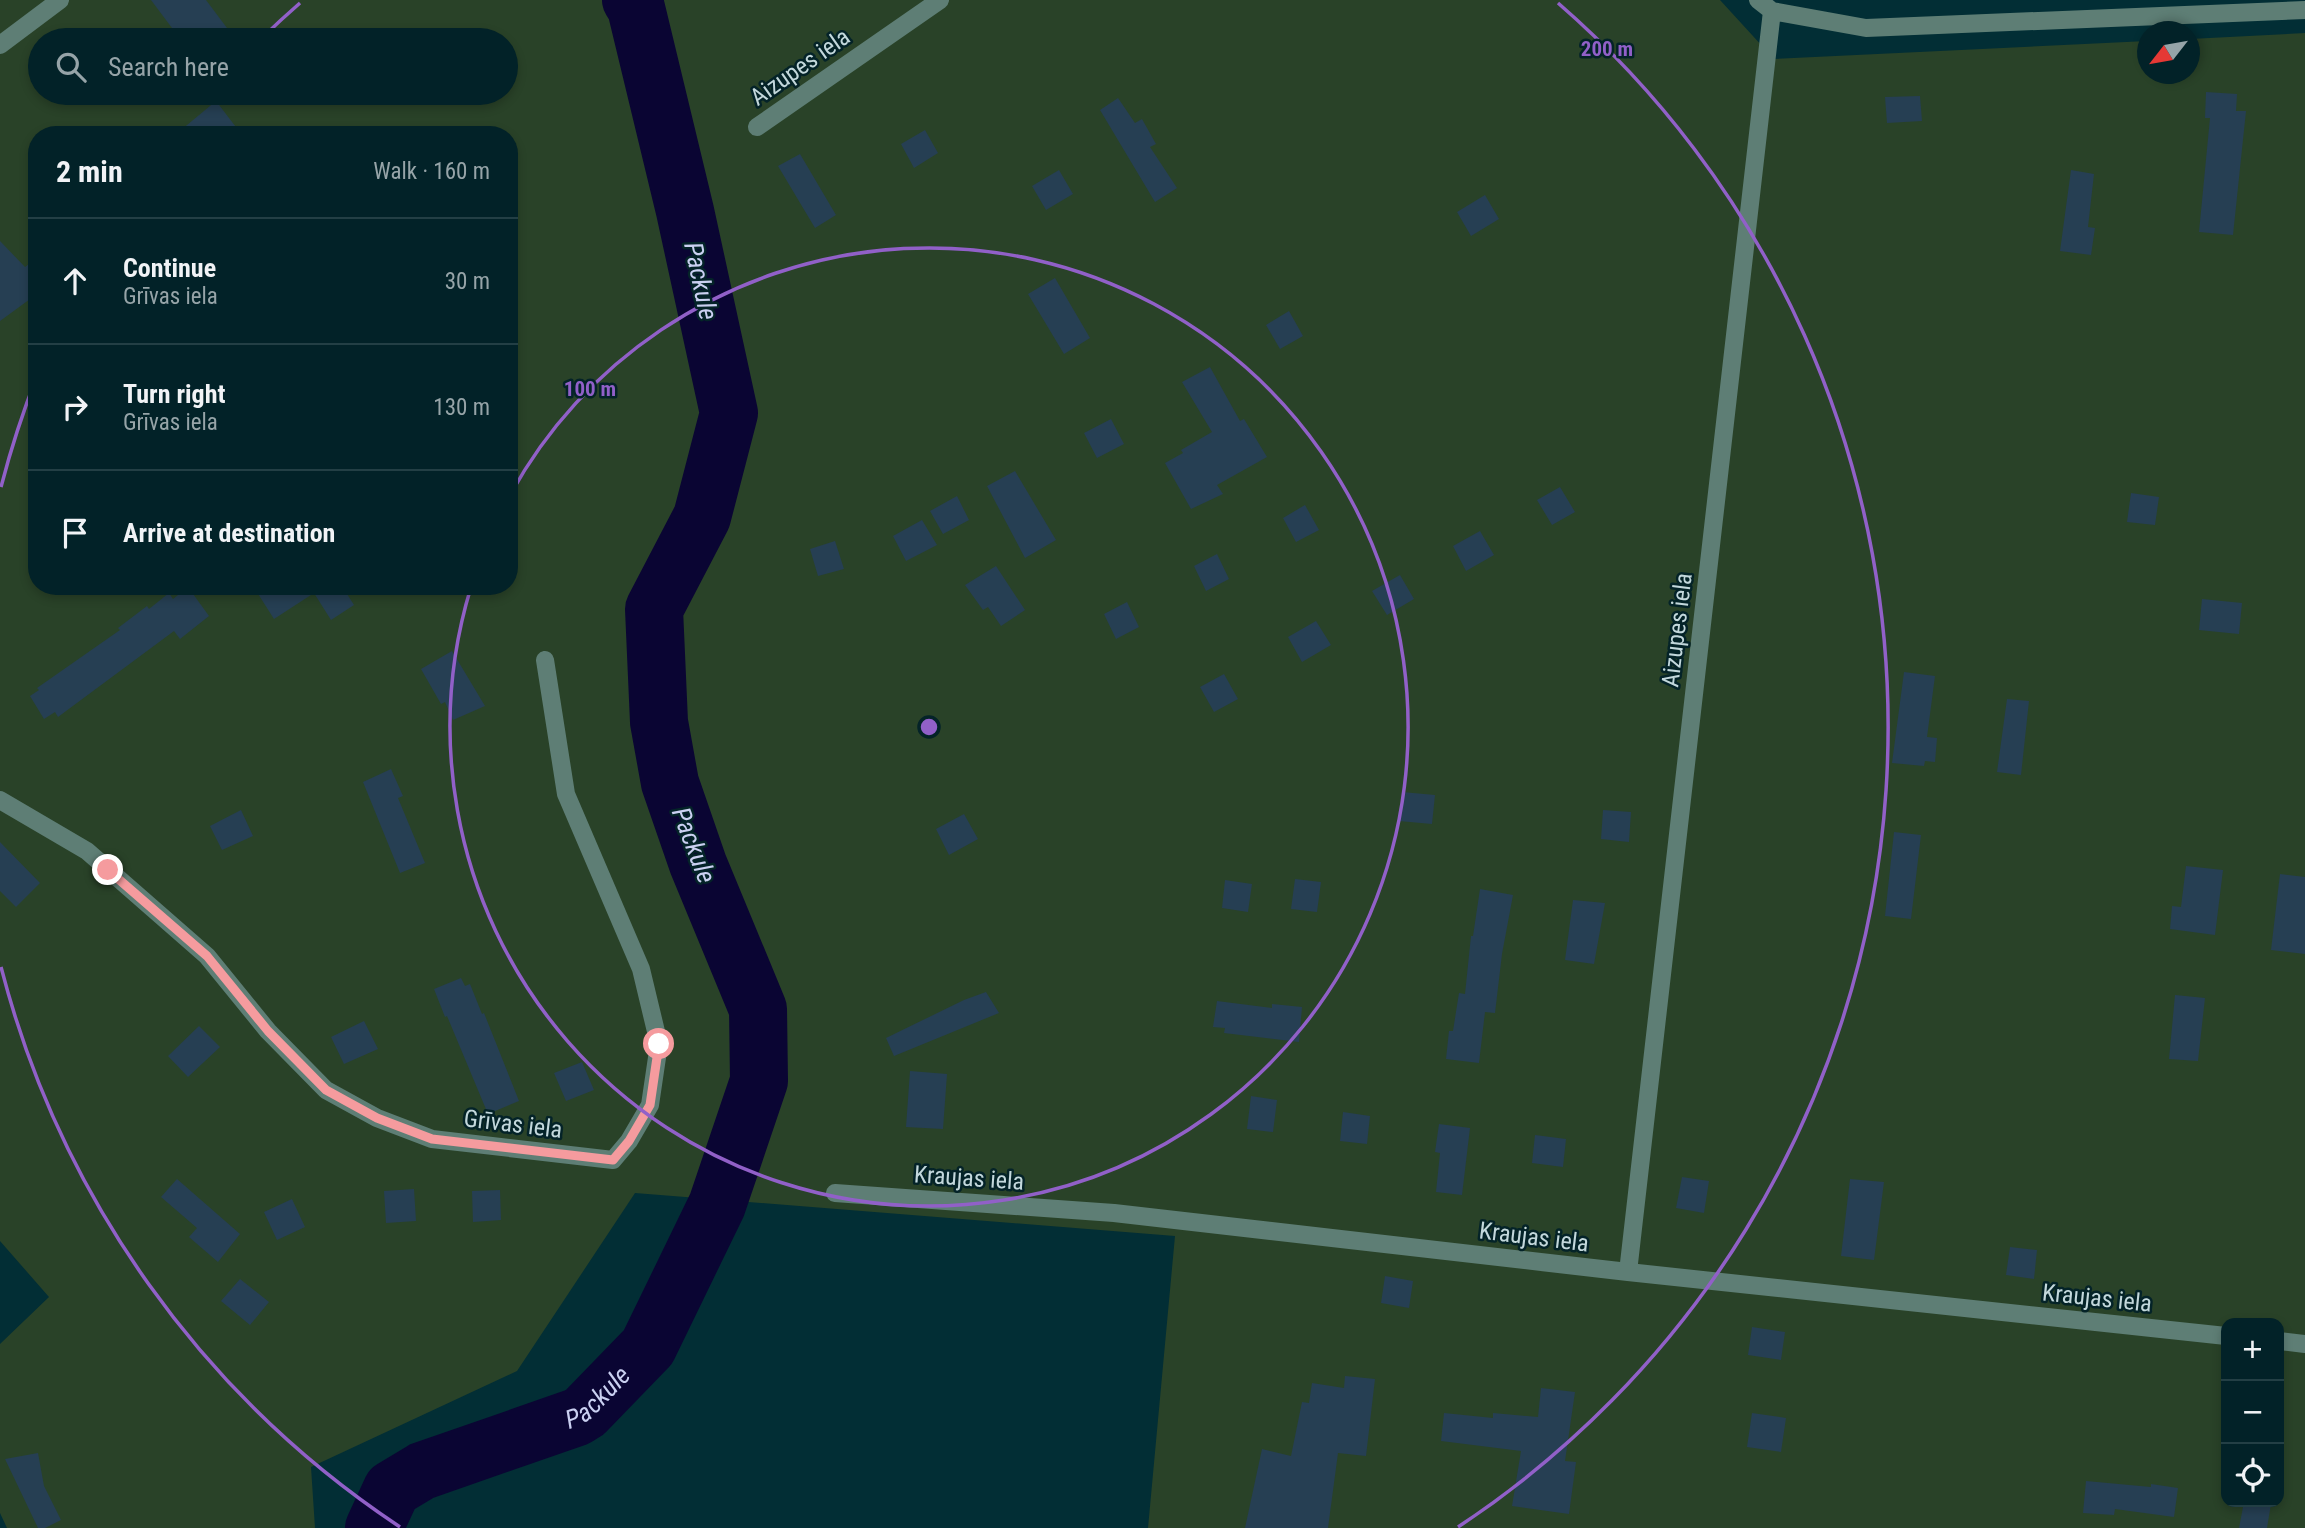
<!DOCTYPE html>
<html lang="en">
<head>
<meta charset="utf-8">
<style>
	:root { --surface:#022228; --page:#0c2a30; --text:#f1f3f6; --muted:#96a4a8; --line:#233f45 }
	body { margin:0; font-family:"Roboto Condensed",sans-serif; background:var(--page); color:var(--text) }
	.controls { position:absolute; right:21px; bottom:21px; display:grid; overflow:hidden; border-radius:14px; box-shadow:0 4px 10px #0003 }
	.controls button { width:63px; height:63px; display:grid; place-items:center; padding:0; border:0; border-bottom:2px solid var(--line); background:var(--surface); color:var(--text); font:35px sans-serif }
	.compass { position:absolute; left:2137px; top:21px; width:63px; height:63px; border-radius:50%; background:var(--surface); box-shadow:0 4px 10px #0003; rotate:239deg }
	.stop { position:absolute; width:21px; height:21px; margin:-16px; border:5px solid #f59b9e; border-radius:50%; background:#fff }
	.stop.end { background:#f59b9e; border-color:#fff; box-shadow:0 2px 7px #0008 }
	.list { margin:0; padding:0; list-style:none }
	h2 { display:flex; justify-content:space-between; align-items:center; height:91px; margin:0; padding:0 28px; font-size:30px }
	h2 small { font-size:23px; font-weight:400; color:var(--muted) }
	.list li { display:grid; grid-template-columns:46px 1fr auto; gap:21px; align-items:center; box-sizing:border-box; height:126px; padding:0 28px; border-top:2px solid var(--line) }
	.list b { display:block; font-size:26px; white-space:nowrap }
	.list p { margin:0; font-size:23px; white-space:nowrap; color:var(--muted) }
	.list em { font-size:23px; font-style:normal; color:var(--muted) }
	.icon { flex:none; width:38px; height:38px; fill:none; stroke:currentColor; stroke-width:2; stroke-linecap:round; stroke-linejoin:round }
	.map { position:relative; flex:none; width:2305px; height:1528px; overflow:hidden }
	.search { position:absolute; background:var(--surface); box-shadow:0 4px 10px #0003; left:28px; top:28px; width:490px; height:77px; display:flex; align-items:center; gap:18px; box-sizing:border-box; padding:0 24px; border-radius:38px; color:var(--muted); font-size:26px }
	.panel { position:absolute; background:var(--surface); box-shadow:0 4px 10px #0003; left:28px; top:126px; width:490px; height:469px; border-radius:28px }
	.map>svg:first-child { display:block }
	.green { fill:#294228; fill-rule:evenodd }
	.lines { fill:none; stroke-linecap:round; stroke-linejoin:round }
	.river { stroke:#0a0533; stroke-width:58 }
	.building { fill:#263f53 }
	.minor { stroke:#5e7e75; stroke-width:18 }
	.route { stroke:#f59b9e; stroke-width:9 }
	.ring { fill:none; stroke:#9160c8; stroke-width:3.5 }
	.labels { text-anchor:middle; stroke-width:5; stroke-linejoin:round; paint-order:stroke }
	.street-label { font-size:24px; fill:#c3d8dc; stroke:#042328 }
	.water-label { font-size:26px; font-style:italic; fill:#cad0f1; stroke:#042328 }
	.centre { fill:#9160c8; stroke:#042328; stroke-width:3.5 }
	.ring-label { font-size:21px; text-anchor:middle; font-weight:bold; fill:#9160c8; stroke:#042328; stroke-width:5; stroke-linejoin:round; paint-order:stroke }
</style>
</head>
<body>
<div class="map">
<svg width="2305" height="1528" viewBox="0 0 2305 1528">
	<rect width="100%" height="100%" fill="#022e35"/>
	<path class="green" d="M0,0h1720l54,59 373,-18 1,33h42v-35l115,-6v1495h-1157l27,-292 -540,-43 -118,178 -206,96 4,61h-308l-7,-15v-169l49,-47 -49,-56zM40,40h466v53h-466zM37,135h472v451h-472zM2226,1323h53v179h-53z"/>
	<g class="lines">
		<path class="river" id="s1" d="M374,1528l18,-39 30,-18 155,-54 8,-5 63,-65 69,-142 42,-124 -1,-72 -60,-145 -28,-81 -11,-61 -5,-113 48,-92 27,-104 -44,-202 -49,-203 -5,-8"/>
	</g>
	<path class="building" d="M151,0h55l30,40h-55z
		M2206,92l31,2 -1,17h10l-13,124 -34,-3 11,-114h-5z
		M1920,96l2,25 -35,2 -2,-26z
		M1118,98l17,25 7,-4 14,25 -6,3 27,41 -22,14 -55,-92z
		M216,101l26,34h-67z
		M925,130l13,23 -24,15 -13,-24z
		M800,154l36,61 -21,13 -37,-62z
		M1059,170l14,24 -27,16 -14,-24z
		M2071,170l23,4 -6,53 7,1 -4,27 -31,-4z
		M1485,195l14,24 -28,17 -14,-24z
		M0,241l25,26 12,-9v36l-37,27z
		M1055,278l35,60 -26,16 -36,-60z
		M1289,311l14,25 -23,13 -14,-24z
		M1210,367l30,54 4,-2 23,38 -50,28 6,9 -32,15 -26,-46 18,-10 -2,-3 31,-18 -30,-50z
		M1111,419l13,25 -27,14 -13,-25z
		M1015,471l41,69 -31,18 -38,-72z
		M1560,487l15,25 -23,13 -15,-25z
		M2131,493l28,4 -4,28 -28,-3z
		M957,496l12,24 -26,14 -13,-23z
		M1305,505l14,25 -23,12 -13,-24z
		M922,520l15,25 -31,16 -13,-25z
		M1480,531l14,24 -28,16 -13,-25z
		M835,541l9,28 -26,7 -8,-27z
		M1217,554l12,25 -23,12 -12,-25z
		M996,566l29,44 -24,16 -13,-19 -5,3 -18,-25z
		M1400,575l14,24 -27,16 -15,-24z
		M253,586h89l12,19 -23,15 -17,-27 -40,26z
		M188,587l21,29 -29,23 -6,-8 -116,86 -3,-5 -11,7 -14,-23 9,-6 -2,-2 83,-58 -2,-2 29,-22 2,3 20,-16 4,6z
		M2202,599l40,4 -3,31 -40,-4z
		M1127,602l12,25 -23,12 -12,-25z
		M1316,621l15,24 -29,17 -14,-25z
		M452,651l33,55 -32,14 -8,-18 -4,2 -20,-35z
		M1904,672l31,4 -8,61 10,1 -2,24 -10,-1 -1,5 -32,-3z
		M1224,674l14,25 -24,13 -14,-25z
		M2007,699l22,2 -8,74 -24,-3z
		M391,769l12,27 -5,2 27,65 -25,10 -37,-91z
		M1402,792l33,3 -3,29 -33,-3z
		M241,810l12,26 -31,14 -12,-24z
		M1603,810l28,2 -2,30 -28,-3z
		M964,814l14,25 -29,16 -13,-26z
		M1894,832l27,3 -10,84 -26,-3z
		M0,842l40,41 -24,24 -16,-16z
		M2186,866l37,4 -8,65 -45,-6 2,-23 9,1z
		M2280,874l25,3v77l-34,-4z
		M1295,879l26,3 -4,30 -26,-3z
		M1225,880l27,4 -4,28 -26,-4z
		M1480,889l33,6 -11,59 -7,59 -10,-1 -6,51 -33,-4 3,-28h4l6,-38 6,1 6,-58h2z
		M1573,900l32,3 -11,61 -29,-4z
		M461,978l4,8 5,-2 12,30 2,-1 35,88 -31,13 -41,-98 -2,1 -11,-28z
		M986,992l13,21 -105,43 -8,-18 78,-38z
		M2175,995l30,3 -7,63 -29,-2z
		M1217,1001l55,7v-4l30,3 -3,35 -75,-9 1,-5 -12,-1z
		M364,1021l14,28 -34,15 -13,-27z
		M199,1026l21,21 -32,30 -20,-21z
		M582,1062l12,28 -28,11 -12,-28z
		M910,1071l37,3 -4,55 -37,-2z
		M1251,1096l26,4 -4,32 -26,-3z
		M1343,1112l27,4 -3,28 -27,-3z
		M1439,1124l31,4 -8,67 -26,-3 4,-39 -5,-1z
		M1535,1135l31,4 -3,28 -31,-4z
		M1682,1177l27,4 -5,32 -28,-5z
		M177,1179l63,55 -22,28 -29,-25 8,-9 -36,-31z
		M1850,1179l34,3 -10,78 -33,-4z
		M414,1189l2,32 -30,2 -2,-32z
		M500,1190l1,30 -28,2 -1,-31z
		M292,1199l13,28 -28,13 -13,-28z
		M2010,1247l27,3 -3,29 -28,-4z
		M1385,1276l28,5 -4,27 -28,-5z
		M240,1279l29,23 -19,23 -29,-24z
		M1752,1327l33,5 -4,28 -33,-5z
		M1345,1376l30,3 -9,77 -28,-3 -10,75h-83l17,-79 29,7 11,-54 7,1 3,-20 32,5z
		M1541,1388l34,4 -10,69 11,1 -7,52 -57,-8 9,-55 -80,-10 3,-28 49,5v-5l45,4z
		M1752,1413l34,5 -5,34 -34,-5z
		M38,1453l6,33 17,34 -16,8h-7l-33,-69z
		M2086,1481l65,6v-3l27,4 -4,29 -59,-8 -1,6 -31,-2z
		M2244,1502l27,2 -4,24h-28z"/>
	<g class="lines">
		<path class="minor" d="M1758,0l14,11 94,17 439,-18
			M0,45l60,-45
			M757,127l183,-127
			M0,800l87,51 120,105 61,75 58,59 51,28 55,21 181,21 16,-19 21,-36 9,-61 -18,-75 -75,-175 -21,-134
			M835,1193l279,20 514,59 598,64
			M1628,1272l144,-1261
			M2279,1341l26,3"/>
	</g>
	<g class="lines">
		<path class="route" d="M108,870l99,86 61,75 58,59 51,28 55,21 181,21 16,-19 21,-36 9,-61"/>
	</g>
	<g class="ring">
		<path d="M510 495A479 479 0 1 1 471 587"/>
		<path d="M400 1527A959 959 0 0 1 1 967M1 487A959 959 0 0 1 37 376M263 37A959 959 0 0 1 300 3M1558 3A959 959 0 0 1 1458 1527"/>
	</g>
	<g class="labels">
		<g class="street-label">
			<text transform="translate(800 67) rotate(-35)" y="8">Aizupes iela</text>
			<text transform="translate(1677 630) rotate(-83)" y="8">Aizupes iela</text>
			<text transform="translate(513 1124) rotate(7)" y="8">Grīvas iela</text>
			<text transform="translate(969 1178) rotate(4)" y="8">Kraujas iela</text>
			<text transform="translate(1534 1237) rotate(7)" y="8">Kraujas iela</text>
			<text transform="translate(2097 1298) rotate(6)" y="8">Kraujas iela</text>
		</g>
		<g class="water-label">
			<text transform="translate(701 281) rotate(78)" y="9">Packule</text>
			<text transform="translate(694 845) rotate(69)" y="9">Packule</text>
			<text dy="9" stroke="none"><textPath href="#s1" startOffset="270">Packule</textPath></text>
		</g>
	</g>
	<circle cx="929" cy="727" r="10" class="centre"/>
	<g class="ring-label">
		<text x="1607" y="56">200 m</text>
		<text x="590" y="396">100 m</text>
	</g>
</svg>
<div class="controls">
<button>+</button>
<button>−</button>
<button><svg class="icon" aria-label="locate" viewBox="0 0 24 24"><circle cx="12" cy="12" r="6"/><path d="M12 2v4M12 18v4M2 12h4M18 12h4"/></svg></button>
</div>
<svg class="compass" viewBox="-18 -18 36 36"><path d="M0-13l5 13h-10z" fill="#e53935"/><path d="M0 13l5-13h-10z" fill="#96a4a8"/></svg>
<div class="stop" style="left:659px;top:1044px"></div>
<div class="stop end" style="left:108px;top:870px"></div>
<div class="search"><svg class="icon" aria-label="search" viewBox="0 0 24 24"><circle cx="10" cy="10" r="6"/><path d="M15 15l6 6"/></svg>Search here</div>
<section class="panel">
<h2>2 min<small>Walk · 160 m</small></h2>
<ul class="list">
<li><svg class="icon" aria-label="ahead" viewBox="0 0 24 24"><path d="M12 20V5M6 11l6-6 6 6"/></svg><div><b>Continue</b><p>Grīvas iela</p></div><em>30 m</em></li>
<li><svg class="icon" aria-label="right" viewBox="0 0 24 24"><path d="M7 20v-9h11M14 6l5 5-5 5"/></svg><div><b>Turn right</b><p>Grīvas iela</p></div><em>130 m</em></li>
<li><svg class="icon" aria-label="arrive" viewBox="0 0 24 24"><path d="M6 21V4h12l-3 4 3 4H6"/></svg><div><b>Arrive at destination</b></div></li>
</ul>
</section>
</div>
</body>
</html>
